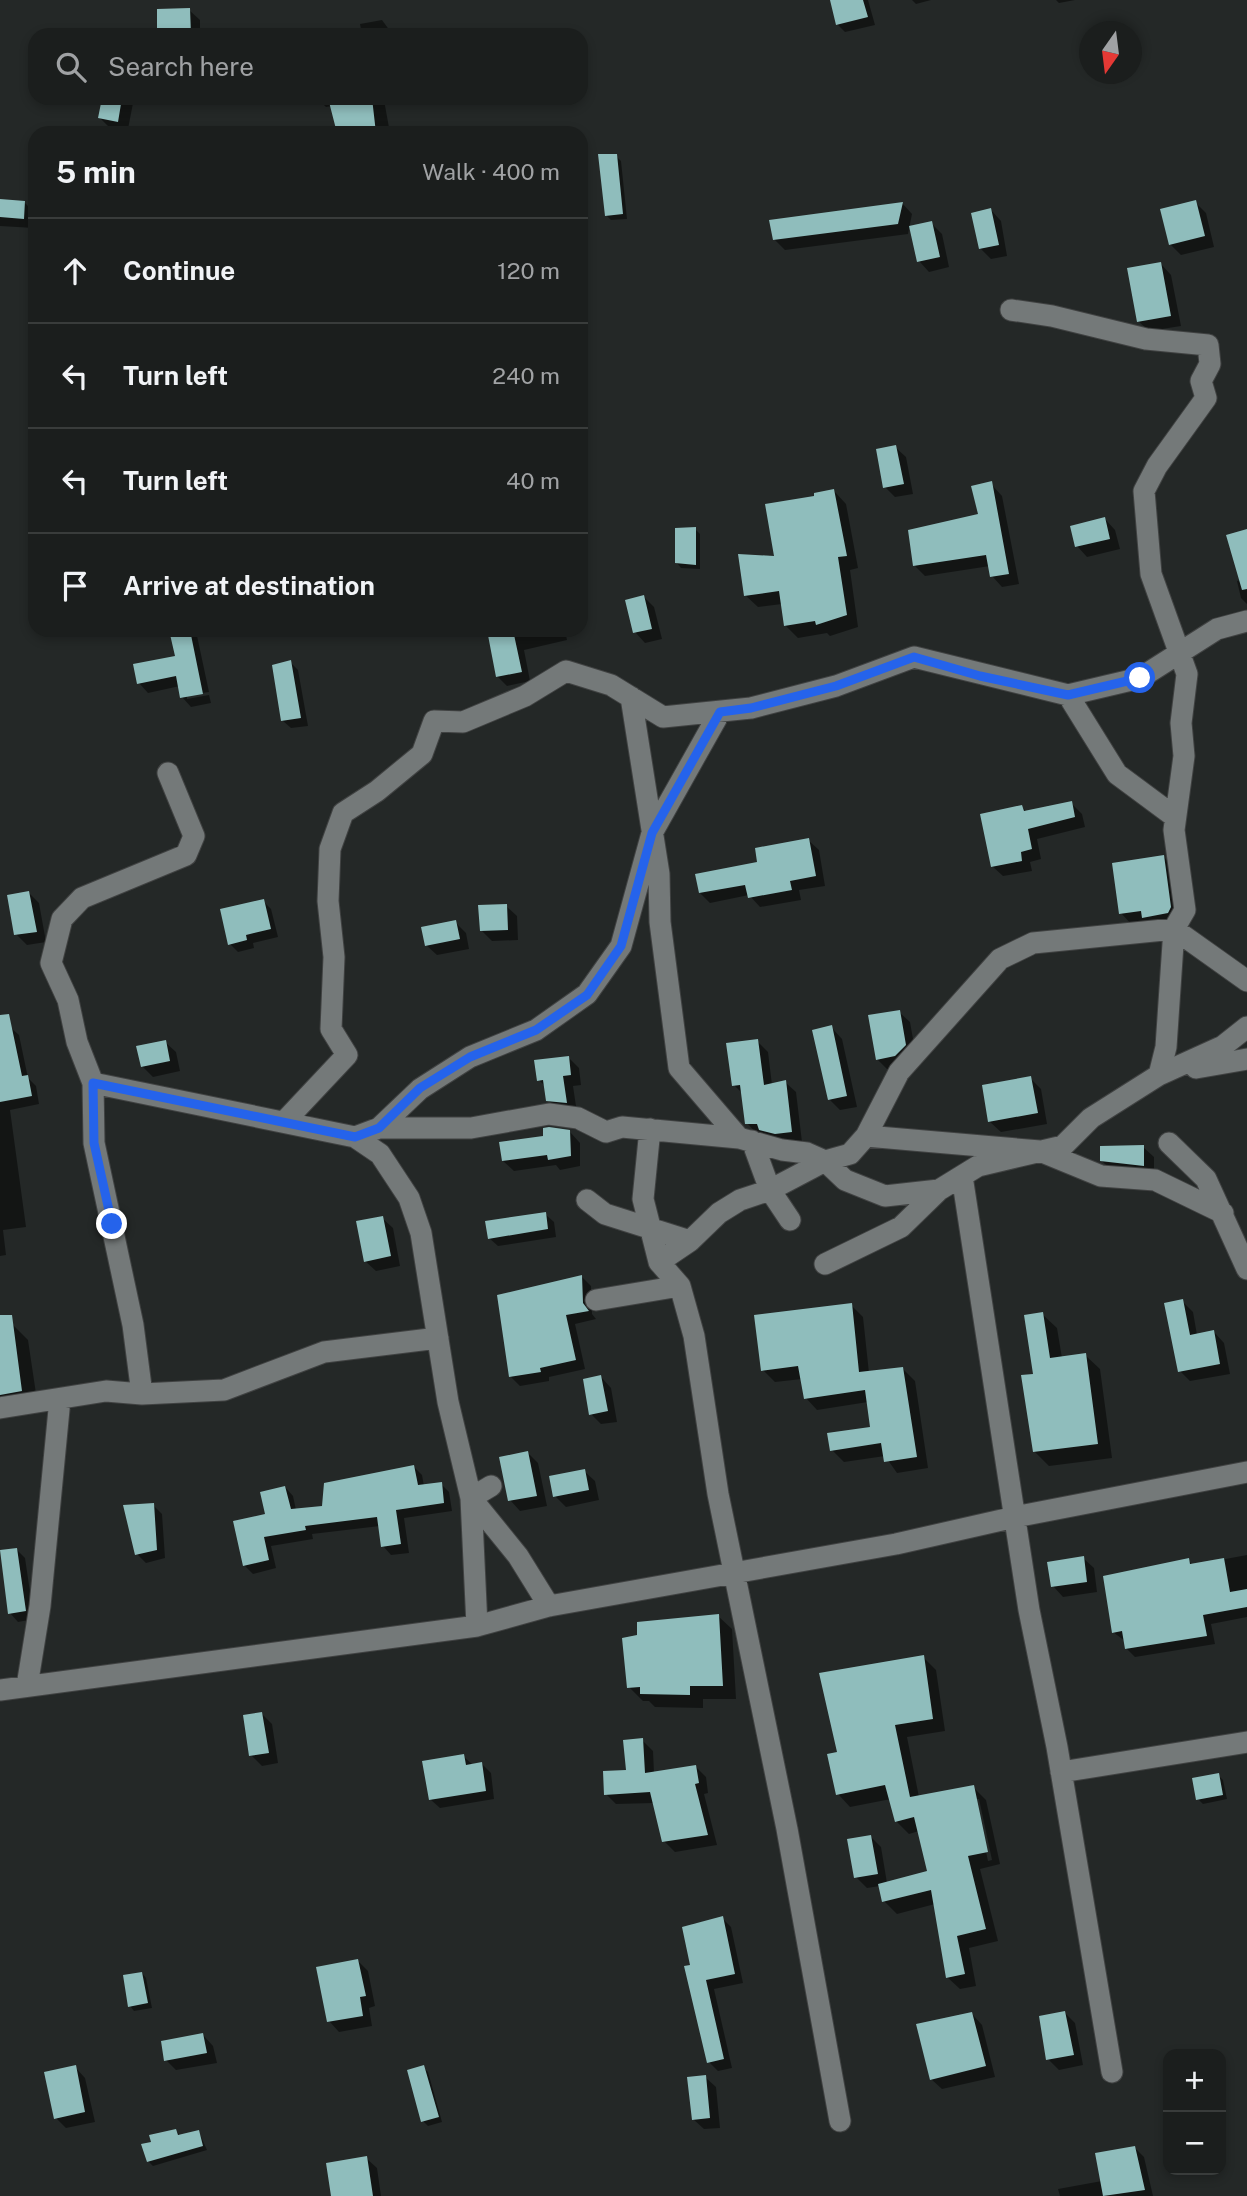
<!DOCTYPE html>
<html lang="en">
<head>
<meta charset="utf-8">
<style>
	:root { --surface:#1b1e1d; --page:#242726; --text:#f1f3f6; --muted:#a0a2a4; --line:#393c3b }
	body { margin:0; font-family:"Public Sans",sans-serif; background:var(--page); color:var(--text) }
	.controls { position:absolute; right:21px; bottom:21px; display:grid; overflow:hidden; border-radius:14px; box-shadow:0 4px 10px #0003 }
	.controls button { width:63px; height:63px; display:grid; place-items:center; padding:0; border:0; border-bottom:2px solid var(--line); background:var(--surface); color:var(--text); font:35px sans-serif }
	.compass { position:absolute; left:1079px; top:21px; width:63px; height:63px; border-radius:50%; background:var(--surface); box-shadow:0 4px 10px #0003; rotate:194deg }
	.stop { position:absolute; width:21px; height:21px; margin:-16px; border:5px solid #2563eb; border-radius:50%; background:#fff }
	.stop.end { background:#2563eb; border-color:#fff; box-shadow:0 2px 7px #0008 }
	.list { margin:0; padding:0; list-style:none }
	h2 { display:flex; justify-content:space-between; align-items:center; height:91px; margin:0; padding:0 28px; font-size:30px }
	h2 small { font-size:23px; font-weight:400; color:var(--muted) }
	.list li { display:grid; grid-template-columns:46px 1fr auto; gap:21px; align-items:center; box-sizing:border-box; height:105px; padding:0 28px; border-top:2px solid var(--line) }
	.list b { display:block; font-size:26px; white-space:nowrap }
	.list em { font-size:23px; font-style:normal; color:var(--muted) }
	.icon { flex:none; width:38px; height:38px; fill:none; stroke:currentColor; stroke-width:2; stroke-linecap:round; stroke-linejoin:round }
	.map { position:relative; flex:none; width:1247px; height:2196px; overflow:hidden }
	.search { position:absolute; background:var(--surface); box-shadow:0 4px 10px #0003; left:28px; top:28px; width:560px; height:77px; display:flex; align-items:center; gap:18px; box-sizing:border-box; padding:0 24px; border-radius:21px; color:var(--muted); font-size:26px }
	.panel { position:absolute; background:var(--surface); box-shadow:0 4px 10px #0003; left:28px; top:126px; width:560px; height:511px; border-radius:21px }
	.map>svg:first-child { display:block }
	.shadow { fill:#0007; fill-rule:evenodd }
	.building { fill:#8fbdbc }
	.lines { fill:none; stroke-linecap:round; stroke-linejoin:round }
	.minor-casing { stroke:#404242; stroke-width:23 }
	.minor { stroke:#747979; stroke-width:21 }
	.route { stroke:#2563eb; stroke-width:9 }
</style>
</head>
<body>
<div class="map">
<svg width="1247" height="2196" viewBox="0 0 1247 2196">
	<rect width="100%" height="100%" fill="#242827"/>
	<path class="shadow" d="M832,0h36l7,25 -30,7 -8,-8z
		M912,0h19l-15,4z
		M1056,0h19l-16,3z
		M189,10l11,10v15h-41z
		M382,20l11,15h-31l-2,-11z
		M103,98h31l-6,31 60,4h-68v-3l-10,-2 -10,-10z
		M317,98h88l-21,2 6,33h-56l5,-1 -7,-26 -6,1z
		M616,156l5,5 6,58 -16,1 -5,-5z
		M0,200l24,2 11,11 -1,15 -34,-2z
		M1195,202l11,11 8,34 -33,8 -11,-11z
		M902,203l10,11 -4,20 -123,16 -11,-11z
		M991,210l10,11 6,35 -16,3 -10,-10 -8,-35z
		M931,223l11,11 7,33 -20,5 -10,-11z
		M1161,264l10,11 10,51 -32,5 -11,-10z
		M895,447l11,10 7,37 -18,3 -10,-10z
		M992,485l10,11 17,88 -17,3 -10,-11 -2,-10 -65,10 -10,-10 65,-50z
		M834,491l12,13 12,64 -8,2 8,57 -28,9 -3,-3 -29,5 -13,-13 -3,-21 -24,3 -13,-12 31,-37 40,-60z
		M1105,519l10,11 5,19 -33,8 -10,-11z
		M695,529l5,5v35l-19,-1 -4,-5z
		M1247,531v73l-6,-6 -4,-17 4,-1z
		M644,597l10,10 8,32 -17,4 -10,-11z
		M171,630l25,1 13,61 -22,3v4l22,-4 2,8 -20,4 -9,-10 -2,-11 -32,7 -9,-10 38,-26z
		M488,630h77l2,10 -43,10 6,31 -23,5 -10,-10z
		M290,662l8,8 10,56 -17,2 -8,-7z
		M1071,803l11,11 3,13 -48,12 4,20 -11,3 2,9 -29,5 -11,-10 30,-59 5,5z
		M808,840l11,10 6,36 -26,4 2,10 -41,7 -11,-12 -39,8 -10,-10z
		M1164,857l10,11 7,51 -50,5 -10,-11z
		M29,893l10,10 7,39 -19,3 -11,-11z
		M263,901l8,8 7,28 -25,6 1,5 -16,4 -8,-8z
		M506,906l11,10 1,24 -26,1 -10,-10z
		M455,922l11,11 3,16 -32,6 -11,-10z
		M899,1012l11,10 6,34 -10,10 -18,4 -11,-11z
		M10,1027l9,8 9,43 8,8 3,18 -29,6 16,117 -23,3 3,25 -6,1v-227z
		M832,1028l10,11 15,68 -17,3 -10,-10z
		M757,1041l11,11 4,33 13,-3 11,10 6,50 -30,-2 -6,-6h-9l-10,-11 -4,-29 -9,-9z
		M165,1042l11,10 4,19 -27,6 -11,-11z
		M568,1057l11,11 2,17 -8,1 4,27 -18,-2 -11,-11 -2,-13 -7,-7z
		M1030,1078l11,11 6,35 -46,8 -11,-10z
		M570,1132l10,11v23l-20,4 -4,-5 -42,6 -11,-10z
		M1143,1147l11,10v19l-42,-5 -10,-10z
		M545,1214l9,8 2,15 -58,9 -9,-8z
		M382,1218l11,10 7,38 -24,5 -11,-10z
		M582,1277l9,9 1,28 4,5 -21,5 10,45 -36,8v4l-29,5 -9,-9z
		M1182,1301l11,11 4,23 17,-3 10,11 6,31 -40,7 -10,-10z
		M851,1305l12,12 6,56 34,-4 12,12 13,87 -31,5 -12,-17 -41,6 -12,-12 40,-22 -4,-26 -51,8 -11,-12 -4,-19 -27,3 -12,-12z
		M1042,1314l15,14 5,30 23,-3 15,14 12,89 -63,8 -15,-15 1,-76z
		M12,1324l16,16 10,67 -24,4 -14,8v-93z
		M601,1377l10,11 6,34 -16,2 -10,-10z
		M528,1453l10,10 9,43 -27,5 -10,-11z
		M414,1467l8,8 2,11 17,-2 8,8 3,19 -48,7 5,35 -18,2 -8,-9 -3,-20 -68,8 1,5 -42,7 5,22 -23,6 -9,-9 23,-49 18,-29 8,9 3,14 28,-3z
		M584,1471l11,10 4,19 -33,7 -11,-11z
		M153,1505l9,9 3,44 -19,5 -9,-9z
		M17,1550l8,8 9,61 -16,3 -8,-9z
		M1247,1555v62l-36,7 4,20 -80,13 -9,-9 -1,-7 -12,-9 75,-72 5,5z
		M1083,1558l11,10 3,24 -34,5 -10,-11z
		M718,1616l14,13 4,70h-33v9l-48,-1 -6,-6h-6l-14,-14z
		M923,1657l13,13 9,61 -38,6 12,60 54,-10 13,13 14,64 -20,5 18,72 -29,7 7,38 -16,3 -13,-12 -12,-73 -38,10 -13,-13 -4,-15 -13,2 -11,-11 14,-41 11,11 6,36 42,-11 -10,-41 -10,3 -13,-13 -5,-22 -41,8 -12,-13 1,-40zM975,1799h4l13,61 -4,1z
		M261,1713l11,11 6,39 -16,3 -11,-11z
		M642,1740l11,11 1,22 42,-6 10,10 2,16 -4,1 13,51 -42,7 -11,-11 -10,-38 -38,1 -10,-10 22,-22z
		M463,1756l10,9 9,-1 9,9 3,26 -54,9 -9,-8z
		M1218,1775l5,5 4,19 -24,5 -5,-5z
		M722,1918l9,9 12,56 -29,6 18,79 -14,3 -9,-9 -17,-96v-42z
		M358,1961l10,10 7,35 -6,2 3,18 -33,6 -10,-11z
		M142,1973l4,5 6,30 -18,3 -4,-5z
		M1065,2013l10,10 8,42 -24,5 -11,-11z
		M972,2014l10,11 13,52 -53,12 -11,-10z
		M203,2035l10,11 4,17 -41,7 -10,-10z
		M75,2067l10,11 10,44 -29,6 -10,-10z
		M423,2067l5,5 14,50 -14,4 -5,-5 -14,-50z
		M705,2077l11,10 4,41 -16,1 -11,-10z
		M176,2131l5,5 18,-4 8,18 -54,16 -5,-5z
		M1135,2148l9,9 9,39h-93l-2,-7 44,-8z
		M366,2158l11,10 4,28h-48z"/>
	<path class="building" d="M830,0h33l5,17 -32,8z
		M190,8l1,27h-34v-26z
		M102,98h20l-4,24 -20,-4z
		M328,98h44l4,35h-39z
		M598,154h19l6,60 -18,2z
		M0,199l25,2 -1,18 -24,-2z
		M1196,200l9,36 -36,9 -9,-36z
		M903,202l-5,22 -125,16 -4,-20z
		M991,208l8,37 -20,4 -8,-36z
		M932,221l8,36 -23,5 -8,-36z
		M1161,262l10,54 -34,6 -10,-54z
		M896,445l8,39 -21,4 -7,-39z
		M992,481l17,93 -19,3 -4,-22 -73,11 -5,-36 70,-16 -7,-28z
		M834,489l13,67 -9,1 9,58 -31,10 -1,-4 -31,5 -5,-35 -35,5 -6,-42 36,2 -9,-52 49,-8v-3z
		M1105,517l5,22 -35,8 -5,-21z
		M696,527v38l-21,-2v-35z
		M1247,529v60l-5,1 -16,-55z
		M644,595l8,34 -19,4 -8,-33z
		M169,630h21l13,64 -23,4 -4,-22 -39,8 -4,-20 42,-8z
		M487,630h26l9,42 -26,5z
		M291,660l10,58 -20,3 -9,-56z
		M1072,801l3,16 -47,12 4,20 -11,3 1,9 -31,6 -11,-53 42,-9 2,6z
		M809,838l7,38 -26,5 2,9 -44,8 -3,-13 -46,8 -4,-19 62,-12 -2,-14z
		M1164,855l7,52 -3,6 -26,5 -1,-7 -22,3 -7,-51z
		M29,891l8,41 -23,3 -7,-40z
		M264,899l7,30 -25,6 1,5 -19,5 -8,-36z
		M507,904l1,26 -28,1 -2,-26z
		M456,920l4,19 -35,7 -4,-19z
		M900,1010l6,35 -11,11 -19,4 -8,-45z
		M9,1014l13,62 6,-1 4,21 -32,6v-87z
		M832,1025l15,71 -19,4 -16,-70z
		M758,1039l6,46 22,-5 6,52 -17,2 -16,-4 -2,-6h-12l-5,-39 -8,1 -6,-43z
		M166,1040l4,21 -29,6 -5,-21z
		M569,1056l2,19 -8,1 4,27 -21,-2 -3,-21 -6,1 -3,-21z
		M1031,1076l7,37 -50,9 -6,-37z
		M549,1127l21,3 1,26 -23,4 -1,-5 -45,6 -3,-19 44,-6v-8z
		M1144,1145v21l-44,-5v-15z
		M546,1212l2,17 -60,10 -3,-18z
		M383,1216l8,40 -27,6 -8,-41z
		M582,1275l1,28 6,8 -23,4 10,45 -36,8 1,4 -32,5 -12,-82z
		M1183,1299l7,36 24,-5 6,34 -42,8 -14,-69z
		M852,1303l7,69 44,-5 14,90 -33,5 -3,-19 -51,8 -3,-18 43,-6 -5,-37 -61,9 -6,-33 -37,5 -7,-56z
		M1043,1312l7,46 36,-5 12,91 -65,8 -12,-77 12,-1 -9,-59z
		M0,1315h12l10,76 -22,4z
		M601,1375l7,36 -19,4 -6,-36z
		M528,1451l9,45 -29,5 -9,-44z
		M414,1465l4,20 24,-3 2,21 -48,7 5,34 -20,3 -4,-30 -72,9 1,4 -42,7 5,23 -26,6 -10,-45 32,-7 -5,-22 25,-6 6,23 31,-3 2,-23z
		M585,1469l4,21 -36,7 -4,-21z
		M154,1503l3,47 -22,5 -12,-50z
		M17,1548l9,63 -18,3 -8,-64z
		M1084,1556l3,26 -36,5 -4,-25z
		M1189,1558l1,6 34,-6 6,34 17,-3v18l-44,8 4,21 -82,13 -3,-18 -10,2 -9,-57z
		M719,1614l4,72h-33v9l-50,-1v-7l-13,1 -5,-50 15,-3v-13z
		M924,1655l9,64 -38,6 15,72 64,-12 14,67 -20,4 18,73 -29,7 8,38 -19,4 -15,-88 -49,12 -4,-18 49,-13 -13,-54 -19,5 -10,-37 -49,10 -9,-41 10,-2 -18,-79z
		M262,1712l7,41 -20,3 -6,-41z
		M643,1738l2,35 51,-8 3,18 -4,1 13,51 -46,7 -12,-50 -46,3 -1,-24 23,-1 -3,-30z
		M464,1754l2,11 16,-3 4,29 -57,9 -7,-39z
		M1219,1773l4,22 -27,5 -4,-22z
		M871,1835l7,39 -24,4 -7,-39z
		M723,1916l12,58 -29,6 18,79 -17,4 -23,-97 6,-1 -8,-38z
		M358,1959l8,37 -6,1 3,19 -36,6 -11,-55z
		M142,1972l6,31 -20,4 -5,-32z
		M1065,2011l9,44 -28,5 -7,-44z
		M972,2012l14,54 -56,14 -14,-56z
		M203,2033l4,20 -43,8 -3,-20z
		M76,2065l9,47 -31,7 -10,-47z
		M424,2065l15,52 -18,5 -14,-52z
		M706,2075l4,43 -18,2 -5,-43z
		M176,2129l2,6 21,-5 4,16 -56,16 -6,-18 10,-2 -2,-7z
		M1135,2146l10,44 -42,6 -8,-43z
		M367,2156l6,40h-42l-5,-33z"/>
	<g class="lines">
		<defs>
			<path id="minor" d="M1068,695l49,79 58,43
				M631,697l28,177 1,48 19,146 60,70
				M1196,1068l51,-9
				M1159,1075l64,-29 24,-19
				M93,1083l262,54 25,17 29,44 12,35 27,169 23,96 47,58 31,50
				M284,1122l63,-67 -16,-26 3,-72 -6,-56 2,-52 13,-36 34,-22 45,-37 12,-33 29,1 62,-26 41,-25 45,14 52,32 88,-9 85,-22 78,-29 154,38 72,-17 77,-49 30,-8
				M379,1128l41,-39 50,-32 66,-27 51,-36 34,-48 31,-113 68,-121
				M650,1129l-7,70 16,63 21,24 14,50 24,158 69,335 53,292
				M866,1136l174,15 61,25 54,4 68,33
				M355,1137l24,-9h92l78,-14 29,4 28,14 16,-5 117,11 43,12 25,3 18,8 20,19 40,16 54,-6
				M752,1141l18,49 20,30
				M1169,1143l37,36 41,90
				M962,1176l67,434 28,137 55,325
				M587,1200l18,14 85,27
				M659,1262l31,-21 29,-28 21,-13 30,-10 55,-29 25,-7 16,-18 33,-64 101,-113 33,-16 141,-14 73,52
				M825,1264l76,-37 38,-37 39,-24 85,-20 28,-28 68,-43 7,-28 8,-118 11,-19 -11,-80 10,-74 -3,-33 6,-49 -36,-100 -7,-83 13,-25 49,-68 -5,-17 9,-17 -2,-19 -62,-6 -94,-23 -41,-6
				M596,1300l84,-14
				M142,1394l-9,-69 -39,-182 -1,-60 -16,-41 -9,-42 -17,-37 11,-44 20,-21 104,-43 8,-19 -26,-63
				M0,1408l106,-17 36,3 82,-4 100,-38 114,-14
				M477,1626l-6,-128 20,-12
				M27,1686l13,-80 20,-207
				M0,1690l477,-64 72,-20 347,-62 119,-27 232,-45
				M1061,1772l186,-30"/>
		</defs>
		<use href="#minor" class="minor-casing"/>
		<use href="#minor" class="minor"/>
	</g>
	<g class="lines">
		<path class="route" d="M112,1224l-18,-81 -1,-60 262,54 24,-9 41,-40 50,-31 66,-27 51,-35 34,-49 31,-113 68,-121 31,-4 85,-22 78,-29 66,19 88,19 72,-17"/>
	</g>
</svg>
<div class="controls">
<button>+</button>
<button>−</button>
</div>
<svg class="compass" viewBox="-18 -18 36 36"><path d="M0-13l5 13h-10z" fill="#e53935"/><path d="M0 13l5-13h-10z" fill="#a0a2a4"/></svg>
<div class="stop" style="left:1140px;top:678px"></div>
<div class="stop end" style="left:112px;top:1224px"></div>
<div class="search"><svg class="icon" aria-label="search" viewBox="0 0 24 24"><circle cx="10" cy="10" r="6"/><path d="M15 15l6 6"/></svg>Search here</div>
<section class="panel">
<h2>5 min<small>Walk · 400 m</small></h2>
<ul class="list">
<li><svg class="icon" aria-label="ahead" viewBox="0 0 24 24"><path d="M12 20V5M6 11l6-6 6 6"/></svg><div><b>Continue</b></div><em>120 m</em></li>
<li><svg class="icon" aria-label="left" viewBox="0 0 24 24"><path d="M17 20v-9H6M10 6l-5 5 5 5"/></svg><div><b>Turn left</b></div><em>240 m</em></li>
<li><svg class="icon" aria-label="left" viewBox="0 0 24 24"><path d="M17 20v-9H6M10 6l-5 5 5 5"/></svg><div><b>Turn left</b></div><em>40 m</em></li>
<li><svg class="icon" aria-label="arrive" viewBox="0 0 24 24"><path d="M6 21V4h12l-3 4 3 4H6"/></svg><div><b>Arrive at destination</b></div></li>
</ul>
</section>
</div>
</body>
</html>
